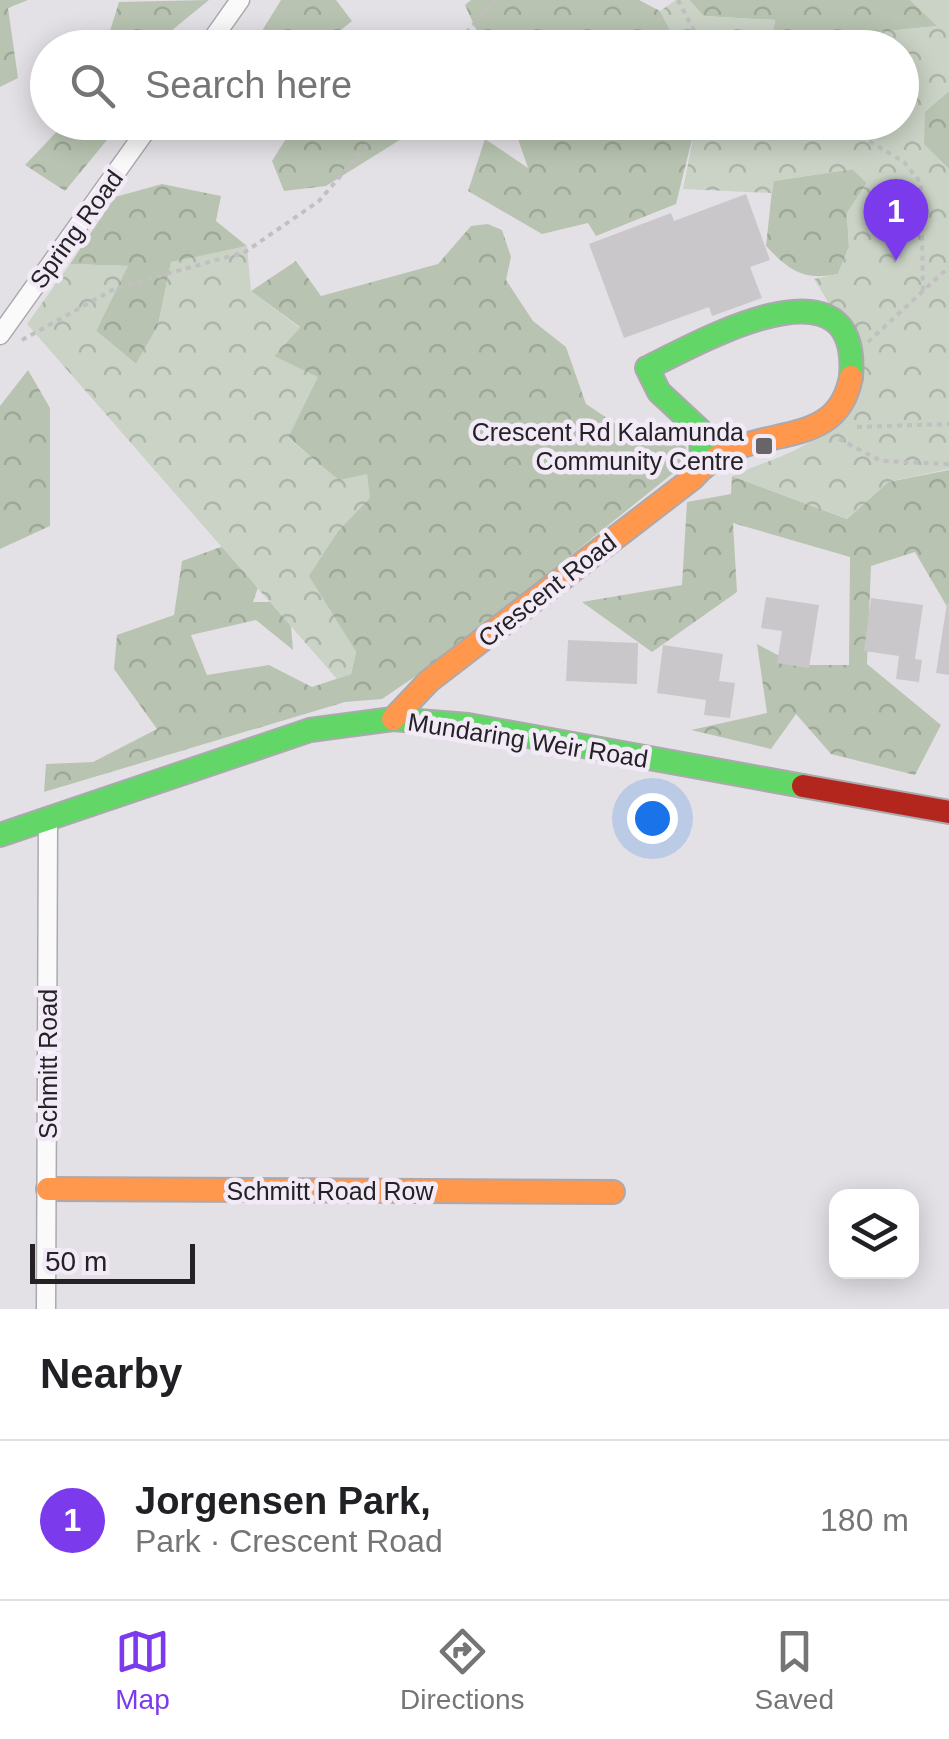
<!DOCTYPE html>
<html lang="en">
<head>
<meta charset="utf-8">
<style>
	:root { --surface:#fff; --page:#f2f2f2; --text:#202124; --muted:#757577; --line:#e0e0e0; --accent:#7c3aed }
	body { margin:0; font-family:Helvetica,sans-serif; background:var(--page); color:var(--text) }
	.controls { position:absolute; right:30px; bottom:30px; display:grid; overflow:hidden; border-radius:20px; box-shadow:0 5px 25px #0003 }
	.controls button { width:90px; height:90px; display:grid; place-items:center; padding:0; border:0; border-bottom:2px solid var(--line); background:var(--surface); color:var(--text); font:50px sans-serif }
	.scale { position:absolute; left:30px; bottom:25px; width:165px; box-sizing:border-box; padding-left:10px; border:5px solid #252226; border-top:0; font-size:28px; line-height:35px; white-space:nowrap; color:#252226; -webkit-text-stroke:8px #f2ebf7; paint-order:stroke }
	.you { position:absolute; left:652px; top:818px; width:35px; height:35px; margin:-25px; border:8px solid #fff; border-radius:50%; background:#1a73e8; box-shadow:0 0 0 15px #1a73e833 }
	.badge { display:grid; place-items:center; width:65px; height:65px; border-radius:50%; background:var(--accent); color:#fff; font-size:32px; font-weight:700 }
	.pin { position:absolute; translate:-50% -82px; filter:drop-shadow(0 2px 5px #0008) }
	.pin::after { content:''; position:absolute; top:52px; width:35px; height:30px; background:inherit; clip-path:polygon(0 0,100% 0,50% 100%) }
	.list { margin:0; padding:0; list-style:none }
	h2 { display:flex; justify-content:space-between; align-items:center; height:130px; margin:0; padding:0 40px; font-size:42px }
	h2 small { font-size:32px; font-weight:400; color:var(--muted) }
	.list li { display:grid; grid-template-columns:65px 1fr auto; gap:30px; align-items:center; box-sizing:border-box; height:160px; padding:0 40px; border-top:2px solid var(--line) }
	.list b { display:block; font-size:38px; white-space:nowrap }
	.list p { margin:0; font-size:32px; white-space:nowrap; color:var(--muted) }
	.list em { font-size:32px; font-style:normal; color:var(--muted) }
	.icon { flex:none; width:55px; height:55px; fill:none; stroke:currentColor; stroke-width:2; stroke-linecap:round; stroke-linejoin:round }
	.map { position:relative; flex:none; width:949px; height:1309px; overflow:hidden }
	.search { position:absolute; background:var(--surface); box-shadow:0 5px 25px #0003; left:30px; right:30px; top:30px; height:110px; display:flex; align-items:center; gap:25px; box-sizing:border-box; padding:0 35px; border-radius:55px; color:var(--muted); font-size:38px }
	.sheet { height:290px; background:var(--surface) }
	nav { display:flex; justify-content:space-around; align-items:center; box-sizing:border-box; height:140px; border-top:2px solid var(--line); background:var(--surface); font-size:28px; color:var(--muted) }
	nav a { display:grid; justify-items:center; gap:5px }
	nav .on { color:var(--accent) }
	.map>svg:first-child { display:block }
	.forest { fill:url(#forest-crowns) }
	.park { fill:url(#park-crowns) }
	.building { fill:#cac7cb }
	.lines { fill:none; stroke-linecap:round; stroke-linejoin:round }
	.street-casing { stroke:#aca9ae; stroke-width:21 }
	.fast-casing { stroke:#aca9ae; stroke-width:26 }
	.slow-casing { stroke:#aca9ae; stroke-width:26 }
	.jam-casing { stroke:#aca9ae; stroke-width:26 }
	.path { stroke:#c1bfc1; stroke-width:4; stroke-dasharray:5 5; stroke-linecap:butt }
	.street { stroke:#fbfafb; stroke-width:18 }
	.fast { stroke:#63d668; stroke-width:22 }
	.slow { stroke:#ff974d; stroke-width:22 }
	.jam { stroke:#b3261e; stroke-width:22 }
	.poi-dot { fill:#686569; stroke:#f2ebf7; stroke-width:4 }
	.labels { text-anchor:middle; stroke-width:9; stroke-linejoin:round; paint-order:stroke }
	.street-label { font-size:25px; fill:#252226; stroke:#f2ebf7 }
	.poi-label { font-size:25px; fill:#252226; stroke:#f2ebf7; text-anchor:end }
</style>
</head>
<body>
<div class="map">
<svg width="949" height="1309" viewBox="0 0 949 1309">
	<defs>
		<pattern id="forest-crowns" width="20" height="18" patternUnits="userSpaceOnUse" patternTransform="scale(2.5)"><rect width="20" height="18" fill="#b8c4b1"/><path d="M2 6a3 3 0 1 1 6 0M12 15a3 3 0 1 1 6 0" fill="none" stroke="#9ea898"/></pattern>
		<pattern id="park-crowns" width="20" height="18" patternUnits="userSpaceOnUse" patternTransform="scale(2.5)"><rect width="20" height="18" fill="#cad3c6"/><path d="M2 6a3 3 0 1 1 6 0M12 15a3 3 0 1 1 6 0" fill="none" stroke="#adb5aa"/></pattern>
	</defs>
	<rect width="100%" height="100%" fill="#e4e1e6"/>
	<path class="forest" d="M0,0h28l-20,8 10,70 -18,9z
		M209,0l-38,31 9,16h-75l14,-45z
		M281,0h55l16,21 -32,26h-68z
		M471,0h168l21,11 19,36h-195l-19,-42z
		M689,0h221l28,26 -69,7 5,14h-104l5,-27 -72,-4z
		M949,91v78l-25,-24v-33z
		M66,122l55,1 -56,68 -40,-26z
		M296,123v-1l131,1 -101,63 -42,5 -12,-30z
		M696,123l-20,81 -80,32 -8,-13 -46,11 -74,-43 17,-52 43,29 -15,-44z
		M853,169l14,14 -20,30 2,34 -11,27c-35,7 -48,-3 -72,-28l7,-65z
		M162,184l59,12 -5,25 31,25 -76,17 -13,63 -22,38 -40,-33 31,-65 -57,-2 45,-67z
		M488,224l14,6 9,27 -5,23 27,41 33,26 20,57 30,20 65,17 5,6 1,15 -243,195 -62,42 -37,3 -301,90 2,-28 47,-2 64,-33 -43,-60 3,-34 57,-20 8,-54 72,-26 11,32 -12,35h36l4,48 -37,-30 -65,15 16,40 62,-10 43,22 39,-13 5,-22 -48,-76 30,-45 31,-33 -2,-23 -28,6 -51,-44 -14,-81 26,-29 -49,-36 45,-30 25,35 117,-32 33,-38z
		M28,370l22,38v118l-50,23v-143z
		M949,470v140l-34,-58 -44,14 -4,98 74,61 -26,50 -84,-21 -35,-40 -25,35 -80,-19 76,-17 -10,-69 40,21h52l1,-108 -117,-34 4,69 -85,60 -70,-50 100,-17 5,-83 44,-8 1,-18 115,43 41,-37z"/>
	<path class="park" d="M676,0h13l15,16 71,4 -5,27h-91l-19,-36z
		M910,0h39v91l-24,21 -1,32 25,25v300l-61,13 -41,37 -115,-43c25,-12 62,-21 84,-39 56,-44 31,-108 -2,-158l24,-5 11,-27 -2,-34 20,-30 -15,-14 -78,12 -2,12 -89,-4 13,-66 206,-1v-74l-28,-1 -6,-14 69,-7z
		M247,246l4,45 49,37 -26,28 44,21 -30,61 51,42 28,-6 3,24 -32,33 -29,45 47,76 -5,22 -14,5 -310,-355 43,-60 58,2 -32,65 40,33 22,-38 13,-64z"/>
	<path class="building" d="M746,194l24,66 -20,7 12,31 -50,18 -3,-9 -85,31 -35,-94 82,-31 3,8z
		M766,597l53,8 -10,63 -32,-5 5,-32 -21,-3z
		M871,598l52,7 -8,54 7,1 -3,22 -23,-3 3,-23 -35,-5z
		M947,603h2v72l-13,-2z
		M568,640l70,3 -1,41 -71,-3z
		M663,645l60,9 -4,27 16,2 -5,35 -26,-3 2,-15 -49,-7z"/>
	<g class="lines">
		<defs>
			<path id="street" d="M206,48l34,-48
				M0,335l152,-213
				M46,1309l2,-490"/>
			<path id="fast" d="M702,464l-1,-33 -42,-39 -12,-24c53,-26 214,-118 204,9
				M0,835l310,-105 83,-11 75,6 335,61"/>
			<path id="slow" d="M393,719l36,-38 264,-203c52,-62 143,-19 158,-101
				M48,1189l565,3"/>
			<path id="jam" d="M803,786l146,26"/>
		</defs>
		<use href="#street" class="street-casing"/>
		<use href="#fast" class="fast-casing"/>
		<use href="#slow" class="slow-casing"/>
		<use href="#jam" class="jam-casing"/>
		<path class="path" d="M678,0l25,48
			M453,48l42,-48
			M746,122l2,6 87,2 24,5 45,27 17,21 2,110
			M22,340l94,-52 129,-36 74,-51 68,-79
			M868,342l81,-75
			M857,427l92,-3
			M839,439l42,22 68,3"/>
		<use href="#street" class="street"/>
		<use href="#fast" class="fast"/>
		<use href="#slow" class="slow"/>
		<use href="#jam" class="jam"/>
	</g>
	<rect class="poi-dot" x="754" y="436" width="20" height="20" rx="5"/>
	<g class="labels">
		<g class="street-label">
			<text transform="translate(76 229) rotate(-54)" y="9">Spring Road</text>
			<text transform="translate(547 590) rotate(-38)" y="9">Crescent Road</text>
			<text transform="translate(528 740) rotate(9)" y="9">Mundaring Weir Road</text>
			<text transform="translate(48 1064) rotate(-90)" y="9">Schmitt Road</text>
			<text x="330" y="1200">Schmitt Road Row</text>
		</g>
		<g class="poi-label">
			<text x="744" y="441">Crescent Rd Kalamunda<tspan x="744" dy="29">Community Centre</tspan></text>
		</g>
	</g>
</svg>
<div class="controls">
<button><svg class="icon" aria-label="layers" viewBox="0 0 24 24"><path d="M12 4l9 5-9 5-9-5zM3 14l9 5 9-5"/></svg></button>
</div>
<div class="scale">50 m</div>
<div class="you"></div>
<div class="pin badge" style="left:896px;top:261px">1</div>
<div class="search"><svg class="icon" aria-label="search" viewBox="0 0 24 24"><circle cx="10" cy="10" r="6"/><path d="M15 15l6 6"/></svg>Search here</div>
</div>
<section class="sheet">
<h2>Nearby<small></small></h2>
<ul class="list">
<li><span class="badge">1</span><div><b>Jorgensen Park,</b><p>Park · Crescent Road</p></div><em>180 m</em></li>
</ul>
</section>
<nav>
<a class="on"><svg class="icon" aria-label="map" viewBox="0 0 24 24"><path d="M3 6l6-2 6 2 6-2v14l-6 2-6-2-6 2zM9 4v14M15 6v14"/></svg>Map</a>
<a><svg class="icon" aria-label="directions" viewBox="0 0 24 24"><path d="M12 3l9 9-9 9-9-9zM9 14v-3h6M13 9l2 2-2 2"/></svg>Directions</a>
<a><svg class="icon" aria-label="saved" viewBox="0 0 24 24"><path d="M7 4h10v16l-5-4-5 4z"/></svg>Saved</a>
</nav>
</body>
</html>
